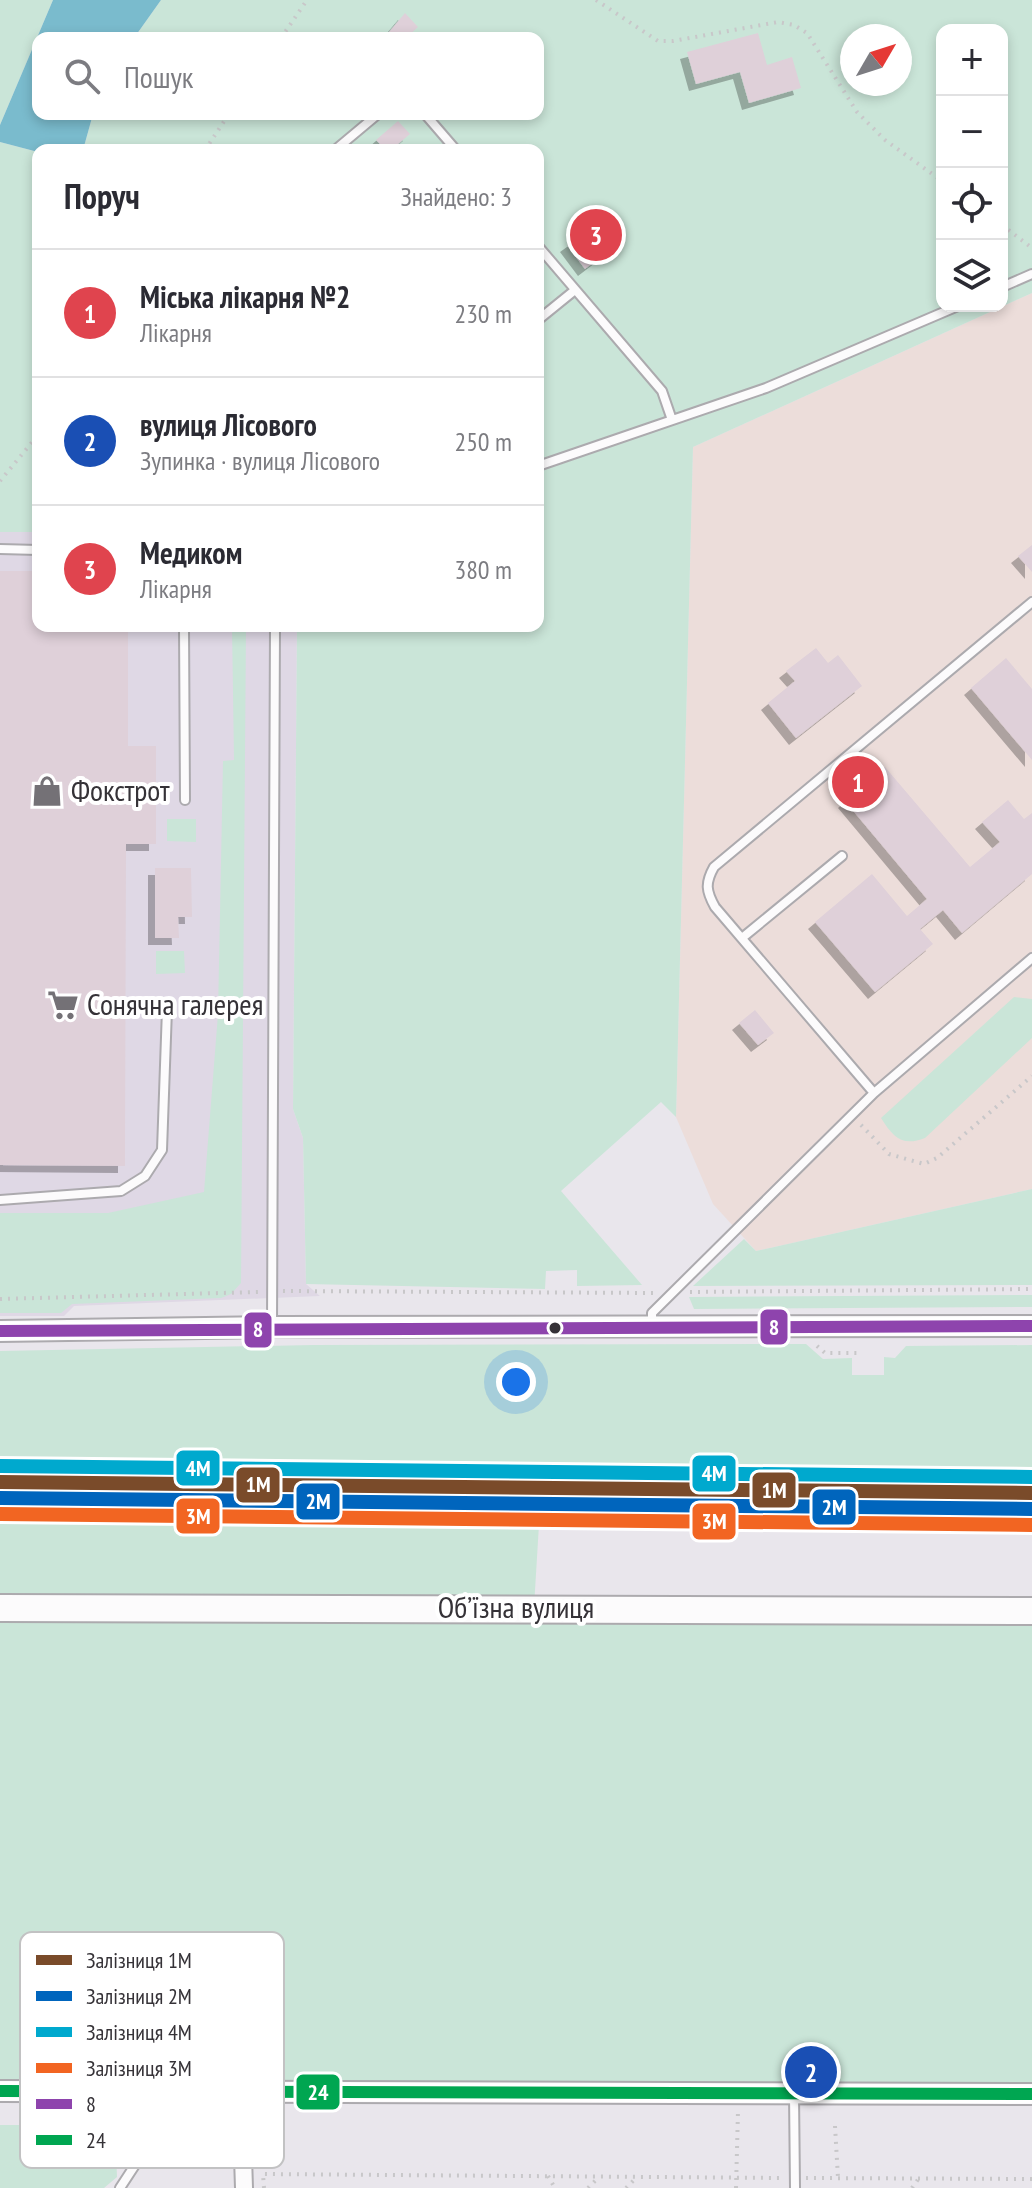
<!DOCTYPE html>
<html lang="uk">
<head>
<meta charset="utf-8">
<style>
	:root { --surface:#fff; --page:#f2f2f3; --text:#2b2b33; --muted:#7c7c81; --line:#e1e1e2; --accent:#747176 }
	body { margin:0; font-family:"PT Sans Narrow",sans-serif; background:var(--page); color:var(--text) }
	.controls { position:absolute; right:24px; top:24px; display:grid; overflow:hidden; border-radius:16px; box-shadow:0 4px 12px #0003 }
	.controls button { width:72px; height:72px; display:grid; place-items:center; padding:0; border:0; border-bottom:2px solid var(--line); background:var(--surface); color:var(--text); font:40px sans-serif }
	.compass { position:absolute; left:840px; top:24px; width:72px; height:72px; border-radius:50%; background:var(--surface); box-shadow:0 4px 12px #0003; rotate:51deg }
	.you { position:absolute; left:516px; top:1382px; width:28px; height:28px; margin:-20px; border:6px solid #fff; border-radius:50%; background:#1a73e8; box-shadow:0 0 0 12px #1a73e833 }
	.badge { display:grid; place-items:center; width:52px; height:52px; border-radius:50%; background:var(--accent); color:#fff; font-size:26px; font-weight:700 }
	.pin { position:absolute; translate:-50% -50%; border:4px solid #fff; box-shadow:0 2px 8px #0006 }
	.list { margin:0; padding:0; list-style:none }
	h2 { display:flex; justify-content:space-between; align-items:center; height:104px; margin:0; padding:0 32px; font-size:34px }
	h2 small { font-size:26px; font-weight:400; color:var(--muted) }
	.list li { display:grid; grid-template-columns:52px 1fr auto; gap:24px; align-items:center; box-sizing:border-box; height:128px; padding:0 32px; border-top:2px solid var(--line) }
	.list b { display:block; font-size:30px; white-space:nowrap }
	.list p { margin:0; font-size:26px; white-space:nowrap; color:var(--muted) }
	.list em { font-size:26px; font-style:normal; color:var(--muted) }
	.icon { flex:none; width:44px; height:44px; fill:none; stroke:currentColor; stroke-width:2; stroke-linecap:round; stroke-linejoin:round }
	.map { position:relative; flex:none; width:1032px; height:2188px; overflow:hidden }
	.search { position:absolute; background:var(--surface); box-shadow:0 4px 12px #0003; left:32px; top:32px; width:512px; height:88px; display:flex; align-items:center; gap:20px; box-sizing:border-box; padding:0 28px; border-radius:16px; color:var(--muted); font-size:30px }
	.panel { position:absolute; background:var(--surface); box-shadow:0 4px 12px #0003; left:32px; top:144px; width:512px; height:488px; border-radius:16px }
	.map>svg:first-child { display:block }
	.built { fill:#dfd8e5 }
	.medical { fill:#ecddda }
	.green { fill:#cae5d8; fill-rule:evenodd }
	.water { fill:#7abbcd }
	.building { fill:#dfd0d9; filter:url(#shadow) }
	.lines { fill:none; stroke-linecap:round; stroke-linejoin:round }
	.service-casing { stroke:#acaaae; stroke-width:12 }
	.minor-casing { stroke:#acaaae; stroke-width:20 }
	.tertiary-casing { stroke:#acaaae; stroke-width:24 }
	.primary-casing { stroke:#acaaae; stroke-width:30 }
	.path { stroke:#c8c7c9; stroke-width:4; stroke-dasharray:2 6; stroke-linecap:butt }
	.service { stroke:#fcfbfc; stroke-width:8 }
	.minor { stroke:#fcfbfc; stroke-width:16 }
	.tertiary { stroke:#fcfbfc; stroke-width:20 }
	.primary { stroke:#fcfbfc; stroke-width:26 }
	.bus-1-casing { stroke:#fff; stroke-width:18 }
	.bus-2-casing { stroke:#fff; stroke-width:18 }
	.bus-1 { stroke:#8e44ad; stroke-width:12 }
	.bus-2 { stroke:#00a651; stroke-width:12 }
	.rail-1-casing { stroke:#fff; stroke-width:20 }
	.rail-2-casing { stroke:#fff; stroke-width:20 }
	.rail-3-casing { stroke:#fff; stroke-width:20 }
	.rail-4-casing { stroke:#fff; stroke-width:20 }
	.rail-1 { stroke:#7a4b2a; stroke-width:14 }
	.rail-2 { stroke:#0065bd; stroke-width:14 }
	.rail-3 { stroke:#00a9ce; stroke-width:14 }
	.rail-4 { stroke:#f26522; stroke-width:14 }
	.bus-dot { fill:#353237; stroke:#fff; stroke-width:3 }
	.labels { text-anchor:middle; stroke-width:8; stroke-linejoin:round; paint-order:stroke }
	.poi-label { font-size:30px; fill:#353237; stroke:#fff; text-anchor:start }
	.street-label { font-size:30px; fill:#353237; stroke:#fff }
	.key { fill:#fff; stroke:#c2c2c3; stroke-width:2 }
	.key-label { font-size:22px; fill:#353237 }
	.line-badge { stroke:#fff; stroke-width:3 }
	.badge-label { font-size:22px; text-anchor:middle; font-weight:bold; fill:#fff }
</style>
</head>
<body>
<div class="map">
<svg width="1032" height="2188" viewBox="0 0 1032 2188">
	<defs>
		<filter id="shadow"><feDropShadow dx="-7" dy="7" stdDeviation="0" flood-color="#0004"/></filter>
	</defs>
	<rect width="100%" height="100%" fill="#e9e6ec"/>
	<path class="built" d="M0,532h38v94h259l-4,483 10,29 3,146 14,12 -246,10 -10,10h-64z
		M542,1475l490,7v30l-1032,-10z"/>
	<path class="medical" d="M1032,293v896l-276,62 -43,-47 -37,-87 17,-670z"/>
	<path class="green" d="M0,0h53l-53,125z
		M161,0h871v293l-339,154 -17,670 -15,-15 -100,89 81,94 -65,1v-16l-31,1 -1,18 -239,-5 -3,-146 -10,-29 4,-483h241v-476h-455l10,-36h445v-76h-404zM942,30h60v276h-60zM852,36h48v48h-48z
		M0,142l38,10 -1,380h-37z
		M232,626h14l-5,657 -10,11 -10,4 -149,6 -11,9h-61v-100h108l96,-21 14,-178 5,-253 11,-1z
		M167,819h29v23l-29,-1z
		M156,951h28l1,22 -29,1z
		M1014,997l18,2v39l-107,100c-23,9 -32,-1 -44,-20z
		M1032,1189v96l-339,1 51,-47 12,12z
		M1032,1295v12l-338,2 -5,-12z
		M806,1344l17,15 29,-1v17h32v-18l11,1 11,-12 126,-1v137l-490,-7 -8,132 498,4v483l-1032,-3v-740l313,-6z
		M0,2125h115l2,52 -13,11h-104z"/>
	<path class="water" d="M53,0h108l-27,38h-96v76h55l-10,36 -45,2 -38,-10v-17z"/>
	<path class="building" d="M405,13l13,14 -12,11h-22z
		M758,33l9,32 25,-8 9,31 -52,15 -9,-31 -44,12 -9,-32z
		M398,121l12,13 -19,16h-5l-10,-10z
		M602,220l17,23 -34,26 -18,-24z
		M1032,545v27l-14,-16z
		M0,571h38v55h90v120h28v98h-30l-1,322 -125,-1z
		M816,648l12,15 10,-8 24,31 -66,52 -28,-35 27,-22 -9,-10z
		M1006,658l26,31v71l-61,-72z
		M885,767l85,100 30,-25 -18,-20 26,-22 16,19 8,-6v61l-70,59 -19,-23 -23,19 13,15 -58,48 -60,-70 57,-48 35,42 20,-17 -82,-98z
		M155,868h36l1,49h-14l1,21h-24z
		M755,1010l19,23 -16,12 -19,-22z"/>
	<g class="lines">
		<defs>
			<path id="service" d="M425,114l31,36
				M335,150l43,-36
				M538,246l124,145 10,29
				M1002,287l30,-13
				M538,320l37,-30
				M538,466l228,-78 192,-82
				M0,549l38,1
				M184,626l1,174
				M742,938l100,-82
				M874,1093l-159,-186c-9,-16 -10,-24 -1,-40l318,-265
				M0,1200l121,-9 24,-15 17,-26 5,-141
				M652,1324v-11l222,-220 158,-135
				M272,1326l3,-700
				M794,2094l1,94
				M120,2188l17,-26 1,-68"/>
			<path id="minor" d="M241,2093l3,95"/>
			<path id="tertiary" d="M0,1331l272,-4 760,-1
				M0,2091l1032,3"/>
			<path id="primary" d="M0,1608l1032,3"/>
		</defs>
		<use href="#service" class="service-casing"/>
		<use href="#minor" class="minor-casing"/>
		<use href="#tertiary" class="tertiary-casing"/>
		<use href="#primary" class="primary-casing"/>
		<path class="path" d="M596,0l62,41h15l105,-19 16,3 13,8 50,79 28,28 57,41
			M281,38l26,-38
			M205,150l24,-36
			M1002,225l30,23
			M0,481l38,-46
			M861,1125l28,29 35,10 13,-6 95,-82
			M283,1291l371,2
			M690,1292l342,-3
			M0,1299l258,-7
			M817,1346l8,7h36
			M835,2126l3,52
			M263,2156l1,-47
			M548,2176l7,12
			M806,2178l226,1
			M264,2188l-1,-14 519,4
			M588,2188l11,-11
			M626,2188l11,-11
			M736,2188l2,-77
			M912,2188l7,-10"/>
		<use href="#service" class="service"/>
		<use href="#minor" class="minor"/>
		<use href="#tertiary" class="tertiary"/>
		<use href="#primary" class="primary"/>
		<defs>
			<path id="bus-1" d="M0,1331l1032,-5"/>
			<path id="bus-2" d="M0,2091l1032,3"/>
		</defs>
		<use href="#bus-1" class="bus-1-casing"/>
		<use href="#bus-2" class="bus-2-casing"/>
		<use href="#bus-1" class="bus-1"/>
		<use href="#bus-2" class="bus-2"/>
		<defs>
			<path id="rail-1" d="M0,1482l1032,11"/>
			<path id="rail-2" d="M0,1498l1032,11"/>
			<path id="rail-3" d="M0,1466l1032,11"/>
			<path id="rail-4" d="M0,1514l1032,11"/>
		</defs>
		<use href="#rail-1" class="rail-1-casing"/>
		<use href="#rail-2" class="rail-2-casing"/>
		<use href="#rail-3" class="rail-3-casing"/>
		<use href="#rail-4" class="rail-4-casing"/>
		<use href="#rail-1" class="rail-1"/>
		<use href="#rail-2" class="rail-2"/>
		<use href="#rail-3" class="rail-3"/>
		<use href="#rail-4" class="rail-4"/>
	</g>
	<defs>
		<symbol id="shop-bare" viewBox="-9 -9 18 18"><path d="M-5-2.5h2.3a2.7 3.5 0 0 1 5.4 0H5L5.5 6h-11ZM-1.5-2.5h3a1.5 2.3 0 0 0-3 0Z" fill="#747176" stroke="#fff" stroke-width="2.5" paint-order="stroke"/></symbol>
		<symbol id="supermarket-bare" viewBox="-9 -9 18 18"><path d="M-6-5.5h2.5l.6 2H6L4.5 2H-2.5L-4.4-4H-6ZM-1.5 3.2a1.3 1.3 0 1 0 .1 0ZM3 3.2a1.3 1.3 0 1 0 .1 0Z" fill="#747176" stroke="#fff" stroke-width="2.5" paint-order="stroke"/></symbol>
	</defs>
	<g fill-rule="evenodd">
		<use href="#shop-bare" x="25" y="769" width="44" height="44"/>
		<use href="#supermarket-bare" x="41" y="983" width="44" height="44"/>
	</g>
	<circle class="bus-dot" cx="555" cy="1328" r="7"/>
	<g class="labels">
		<g class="poi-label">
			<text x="71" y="801">Фокстрот</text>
			<text x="87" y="1015">Сонячна галерея</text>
		</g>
		<g class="street-label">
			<text x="516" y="1618">Обʼїзна вулиця</text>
		</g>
	</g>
	<rect x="20" y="1932" width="264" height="236" rx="12" class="key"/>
	<rect x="36" y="1955" width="36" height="10" fill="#7a4b2a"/>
	<rect x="36" y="1991" width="36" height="10" fill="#0065bd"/>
	<rect x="36" y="2027" width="36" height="10" fill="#00a9ce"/>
	<rect x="36" y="2063" width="36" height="10" fill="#f26522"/>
	<rect x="36" y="2099" width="36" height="10" fill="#8e44ad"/>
	<rect x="36" y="2135" width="36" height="10" fill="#00a651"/>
	<g class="key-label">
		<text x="86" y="1968">Залізниця 1М</text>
		<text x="86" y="2004">Залізниця 2М</text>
		<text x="86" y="2040">Залізниця 4М</text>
		<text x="86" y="2076">Залізниця 3М</text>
		<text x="86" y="2112">8</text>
		<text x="86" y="2148">24</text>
	</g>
	<g class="line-badge">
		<rect x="759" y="1308" width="30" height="38" rx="8" fill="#8e44ad"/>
		<rect x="243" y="1311" width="30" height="38" rx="8" fill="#8e44ad"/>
		<rect x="175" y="1449" width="46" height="38" rx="8" fill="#00a9ce"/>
		<rect x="691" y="1454" width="46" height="39" rx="8" fill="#00a9ce"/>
		<rect x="235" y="1466" width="46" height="38" rx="8" fill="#7a4b2a"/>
		<rect x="751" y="1471" width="46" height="38" rx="8" fill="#7a4b2a"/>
		<rect x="295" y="1482" width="46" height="39" rx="8" fill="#0065bd"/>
		<rect x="811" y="1488" width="46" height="38" rx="8" fill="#0065bd"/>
		<rect x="175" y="1497" width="46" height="38" rx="8" fill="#f26522"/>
		<rect x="691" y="1502" width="46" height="39" rx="8" fill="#f26522"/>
		<rect x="295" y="2073" width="46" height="38" rx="8" fill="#00a651"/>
	</g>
	<g class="badge-label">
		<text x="774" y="1335">8</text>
		<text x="258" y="1337">8</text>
		<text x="198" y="1476">4М</text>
		<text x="714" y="1481">4М</text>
		<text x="258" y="1492">1М</text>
		<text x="774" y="1498">1М</text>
		<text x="318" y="1509">2М</text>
		<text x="834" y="1515">2М</text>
		<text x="198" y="1524">3М</text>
		<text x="714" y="1529">3М</text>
		<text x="318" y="2100">24</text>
	</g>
</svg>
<div class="controls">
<button>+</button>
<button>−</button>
<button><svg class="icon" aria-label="locate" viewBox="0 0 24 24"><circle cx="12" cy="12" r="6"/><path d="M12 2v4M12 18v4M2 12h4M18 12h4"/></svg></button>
<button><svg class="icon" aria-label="layers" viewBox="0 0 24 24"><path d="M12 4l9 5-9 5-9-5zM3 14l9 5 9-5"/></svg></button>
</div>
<svg class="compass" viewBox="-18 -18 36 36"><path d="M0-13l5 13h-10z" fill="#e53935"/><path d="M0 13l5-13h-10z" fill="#7c7c81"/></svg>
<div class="you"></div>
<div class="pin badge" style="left:858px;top:782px;background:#e0444e">1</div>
<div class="pin badge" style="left:811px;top:2072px;background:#1a4fb4">2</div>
<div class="pin badge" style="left:596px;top:235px;background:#e0444e">3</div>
<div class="search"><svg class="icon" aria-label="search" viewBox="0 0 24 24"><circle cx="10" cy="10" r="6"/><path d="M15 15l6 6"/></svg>Пошук</div>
<section class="panel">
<h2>Поруч<small>Знайдено: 3</small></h2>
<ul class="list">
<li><span class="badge" style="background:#e0444e">1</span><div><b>Міська лікарня №2</b><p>Лікарня</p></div><em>230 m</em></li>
<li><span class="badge" style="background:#1a4fb4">2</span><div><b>вулиця Лісового</b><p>Зупинка · вулиця Лісового</p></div><em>250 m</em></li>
<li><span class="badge" style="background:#e0444e">3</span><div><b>Медиком</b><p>Лікарня</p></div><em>380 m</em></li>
</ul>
</section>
</div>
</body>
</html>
